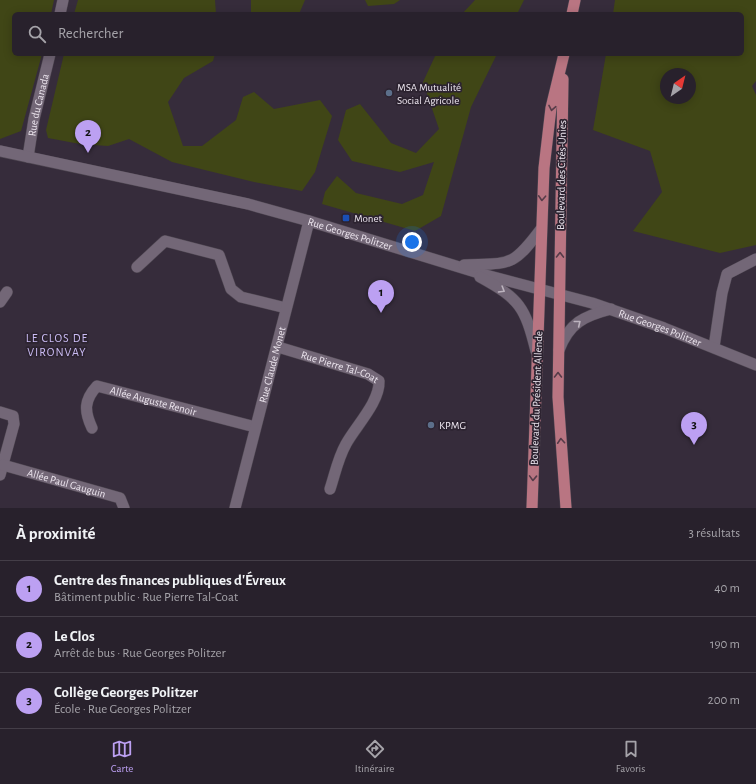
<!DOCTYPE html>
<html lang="fr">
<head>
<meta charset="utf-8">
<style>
	:root { --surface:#28212c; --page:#302934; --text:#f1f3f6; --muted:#a5a3a9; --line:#443e48; --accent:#bca0f2 }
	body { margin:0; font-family:"Alegreya Sans",sans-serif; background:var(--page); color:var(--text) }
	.compass { position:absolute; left:660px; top:68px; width:36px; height:36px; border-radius:50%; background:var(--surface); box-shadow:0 2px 10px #0003; rotate:35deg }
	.you { position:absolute; left:412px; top:242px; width:14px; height:14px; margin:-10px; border:3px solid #fff; border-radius:50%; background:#1a73e8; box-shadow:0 0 0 6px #1a73e833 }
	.badge { display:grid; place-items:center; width:26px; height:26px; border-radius:50%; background:var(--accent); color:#111; font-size:13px; font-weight:700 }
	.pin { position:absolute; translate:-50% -33px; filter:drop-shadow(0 1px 2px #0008) }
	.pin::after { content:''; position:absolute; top:21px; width:14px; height:12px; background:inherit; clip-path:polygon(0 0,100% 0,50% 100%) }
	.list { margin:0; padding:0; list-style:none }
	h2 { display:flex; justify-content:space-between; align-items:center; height:52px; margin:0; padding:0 16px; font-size:17px }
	h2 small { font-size:13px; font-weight:400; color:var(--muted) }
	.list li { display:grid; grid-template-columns:26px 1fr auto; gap:12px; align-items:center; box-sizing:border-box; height:56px; padding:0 16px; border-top:1px solid var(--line) }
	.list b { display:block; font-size:15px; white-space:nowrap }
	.list p { margin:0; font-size:13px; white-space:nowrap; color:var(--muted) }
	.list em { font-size:13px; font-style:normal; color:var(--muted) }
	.icon { flex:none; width:22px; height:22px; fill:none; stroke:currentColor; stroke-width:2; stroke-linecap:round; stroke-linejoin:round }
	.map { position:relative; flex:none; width:756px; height:508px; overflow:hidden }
	.search { position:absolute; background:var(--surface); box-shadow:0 2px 10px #0003; left:12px; right:12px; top:12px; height:44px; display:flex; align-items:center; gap:10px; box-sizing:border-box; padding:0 14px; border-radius:6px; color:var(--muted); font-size:15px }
	.sheet { height:220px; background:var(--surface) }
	nav { display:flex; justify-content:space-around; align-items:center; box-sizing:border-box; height:56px; border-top:1px solid var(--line); background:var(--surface); font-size:11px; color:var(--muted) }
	nav a { display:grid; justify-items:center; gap:2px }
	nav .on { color:var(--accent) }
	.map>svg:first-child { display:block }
	.green { fill:#404616; fill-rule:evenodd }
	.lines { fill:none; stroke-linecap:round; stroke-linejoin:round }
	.minor-casing { stroke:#4f4752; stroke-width:12 }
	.tertiary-casing { stroke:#4f4752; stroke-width:12 }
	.primary-casing { stroke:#4f4752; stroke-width:12 }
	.minor { stroke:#736777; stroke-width:11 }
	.tertiary { stroke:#736777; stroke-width:11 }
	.primary { stroke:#b97582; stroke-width:11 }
	.oneway { stroke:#563c49 }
	.oneway2 { stroke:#bcb3be }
	.service-dot { fill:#5c6f8a; stroke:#2c2330; stroke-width:1.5 }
	.transit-dot { fill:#1a4fb4; stroke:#2c2330; stroke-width:1.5 }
	.labels { text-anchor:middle; stroke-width:3.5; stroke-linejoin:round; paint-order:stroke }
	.poi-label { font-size:11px; fill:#ece5ee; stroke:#2c2330; text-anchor:start }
	.street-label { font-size:11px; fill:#ece5ee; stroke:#2c2330 }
	.neighbourhood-label { font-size:12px; letter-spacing:1px; fill:#cbbcf4; stroke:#2c2330 }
</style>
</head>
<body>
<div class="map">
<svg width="756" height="508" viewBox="0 0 756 508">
	<rect width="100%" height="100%" fill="#362c3b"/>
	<path class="green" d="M0,0h54l-3,14h-37v40h28l-21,77 -21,8z
		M78,0h137l1,14h-142z
		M251,0h54l-6,14h-48z
		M365,0h35l-6,4 -26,2z
		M475,0h49l-7,14h-55z
		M615,0h141v81l-4,5 4,9v150l-36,8 -87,-22 29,-39 -12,-41 -57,-21 13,-76h136v-40h-129zM666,74h24v24h-24z
		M64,54h151l-2,7 -29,17 -16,24 15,44h19l34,-26 7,-23 11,-5 20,17 46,-9 12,16 -17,56 -13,19 -48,-9 -82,-20 -43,-23 -21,7 -28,-2 -32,-6 -2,-8z
		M436,54h61l-26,53 -30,109 -26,15 -93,-27 3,-12 12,-16 19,17 46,11 21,-9 11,-33 -34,10 -48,-11 -14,-21 8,-30 14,-6 31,39 25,10 23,-24 -16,-47z"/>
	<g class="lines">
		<defs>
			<g id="minor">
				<path d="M60,14l3,-14"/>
				<path id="s1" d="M28,157l6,-38 16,-65"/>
				<path d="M137,267l28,-26 54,14 12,34 10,8 45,11"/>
				<path d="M0,302l7,-10"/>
				<path id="s2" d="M278,347l90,27 11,7c1,21 -24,46 -33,63 -8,14 -11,30 -16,45"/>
				<path d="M714,347l8,-54 5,-19 29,-15"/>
				<path d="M0,412l13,4 1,8 -14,51"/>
				<path id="s3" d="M92,428c-8,-17 -8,-28 5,-42l158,41"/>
				<path id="s4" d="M3,465l117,33 4,10"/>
				<path id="s5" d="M235,508l74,-287"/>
			</g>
			<g id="tertiary">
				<path id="s6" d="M0,151l248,53 61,17 173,53 110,29 72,25 92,37"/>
				<path d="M464,265c46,-2 48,3 77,-36"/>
				<path d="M480,277c40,22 45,30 56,74"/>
				<path d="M559,350c10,-27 25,-34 52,-41"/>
			</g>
			<path id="primary" d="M572,14l3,-14
				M563,79l-5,318 8,111
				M532,508l12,-340 7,-60 13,-54"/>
		</defs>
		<use href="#minor" class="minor-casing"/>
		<use href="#tertiary" class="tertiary-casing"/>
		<use href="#primary" class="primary-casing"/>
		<use href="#minor" class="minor"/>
		<use href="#tertiary" class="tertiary"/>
		<use href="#primary" class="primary"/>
	</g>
	<defs><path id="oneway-chevron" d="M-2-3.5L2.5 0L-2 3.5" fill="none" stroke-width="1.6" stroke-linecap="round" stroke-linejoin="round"/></defs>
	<g class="oneway">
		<use href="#oneway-chevron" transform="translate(552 108) rotate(101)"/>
		<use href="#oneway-chevron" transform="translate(542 198) rotate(93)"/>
		<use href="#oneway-chevron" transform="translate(560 255) rotate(-89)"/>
		<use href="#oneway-chevron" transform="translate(558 375) rotate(-90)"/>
		<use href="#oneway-chevron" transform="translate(561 441) rotate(-94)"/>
		<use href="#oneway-chevron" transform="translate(533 478) rotate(92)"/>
	</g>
	<g class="oneway2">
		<use href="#oneway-chevron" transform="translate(502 290) rotate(31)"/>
		<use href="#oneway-chevron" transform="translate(578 323) rotate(-39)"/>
	</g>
	<g class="service-dot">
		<circle cx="389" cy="93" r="4"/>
		<circle cx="431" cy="425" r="4"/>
	</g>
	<rect class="transit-dot" x="342" y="214" width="8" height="8" rx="2"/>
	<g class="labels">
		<g class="poi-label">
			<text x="397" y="91">MSA Mutualité<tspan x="397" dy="13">Social Agricole</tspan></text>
			<text x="354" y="222">Monet</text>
			<text x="439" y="429">KPMG</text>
		</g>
		<g class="street-label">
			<text dy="4" stroke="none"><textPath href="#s1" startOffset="53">Rue du Canada</textPath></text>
			<text transform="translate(561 175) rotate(-89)" y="4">Boulevard des Cités-Unies</text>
			<text dy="4" stroke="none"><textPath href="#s6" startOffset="360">Rue Georges Politzer</textPath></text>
			<text dy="4" stroke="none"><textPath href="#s6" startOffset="684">Rue Georges Politzer</textPath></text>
			<text dy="4" stroke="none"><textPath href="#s5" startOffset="148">Rue Claude Monet</textPath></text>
			<text dy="4" stroke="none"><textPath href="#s2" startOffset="65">Rue Pierre Tal-Coat</textPath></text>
			<text transform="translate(536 398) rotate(-88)" y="4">Boulevard du Président Allende</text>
			<text dy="4" stroke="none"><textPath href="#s3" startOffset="104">Allée Auguste Renoir</textPath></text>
			<text dy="4" stroke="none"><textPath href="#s4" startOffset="66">Allée Paul Gauguin</textPath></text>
		</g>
		<g class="neighbourhood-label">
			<text x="57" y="342">LE CLOS DE<tspan x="57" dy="14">VIRONVAY</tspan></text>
		</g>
	</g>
</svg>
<svg class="compass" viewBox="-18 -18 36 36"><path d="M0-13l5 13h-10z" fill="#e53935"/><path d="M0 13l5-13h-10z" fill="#a5a3a9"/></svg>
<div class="you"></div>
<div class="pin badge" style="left:381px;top:313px">1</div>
<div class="pin badge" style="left:88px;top:153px">2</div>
<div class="pin badge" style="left:694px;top:445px">3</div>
<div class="search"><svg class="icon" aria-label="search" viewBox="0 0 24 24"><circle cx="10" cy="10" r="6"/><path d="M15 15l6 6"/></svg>Rechercher</div>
</div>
<section class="sheet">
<h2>À proximité<small>3 résultats</small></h2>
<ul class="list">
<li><span class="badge">1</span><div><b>Centre des finances publiques d'Évreux</b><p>Bâtiment public · Rue Pierre Tal-Coat</p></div><em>40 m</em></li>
<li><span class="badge">2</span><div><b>Le Clos</b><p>Arrêt de bus · Rue Georges Politzer</p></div><em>190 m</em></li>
<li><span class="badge">3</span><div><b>Collège Georges Politzer</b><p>École · Rue Georges Politzer</p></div><em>200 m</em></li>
</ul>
</section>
<nav>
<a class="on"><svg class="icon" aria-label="map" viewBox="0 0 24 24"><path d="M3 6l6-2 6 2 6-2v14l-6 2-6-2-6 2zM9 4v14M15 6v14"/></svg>Carte</a>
<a><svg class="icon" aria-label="directions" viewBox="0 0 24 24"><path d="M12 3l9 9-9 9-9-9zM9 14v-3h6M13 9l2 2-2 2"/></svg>Itinéraire</a>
<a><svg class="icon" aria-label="saved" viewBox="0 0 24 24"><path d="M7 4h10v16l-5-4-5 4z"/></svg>Favoris</a>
</nav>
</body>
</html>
